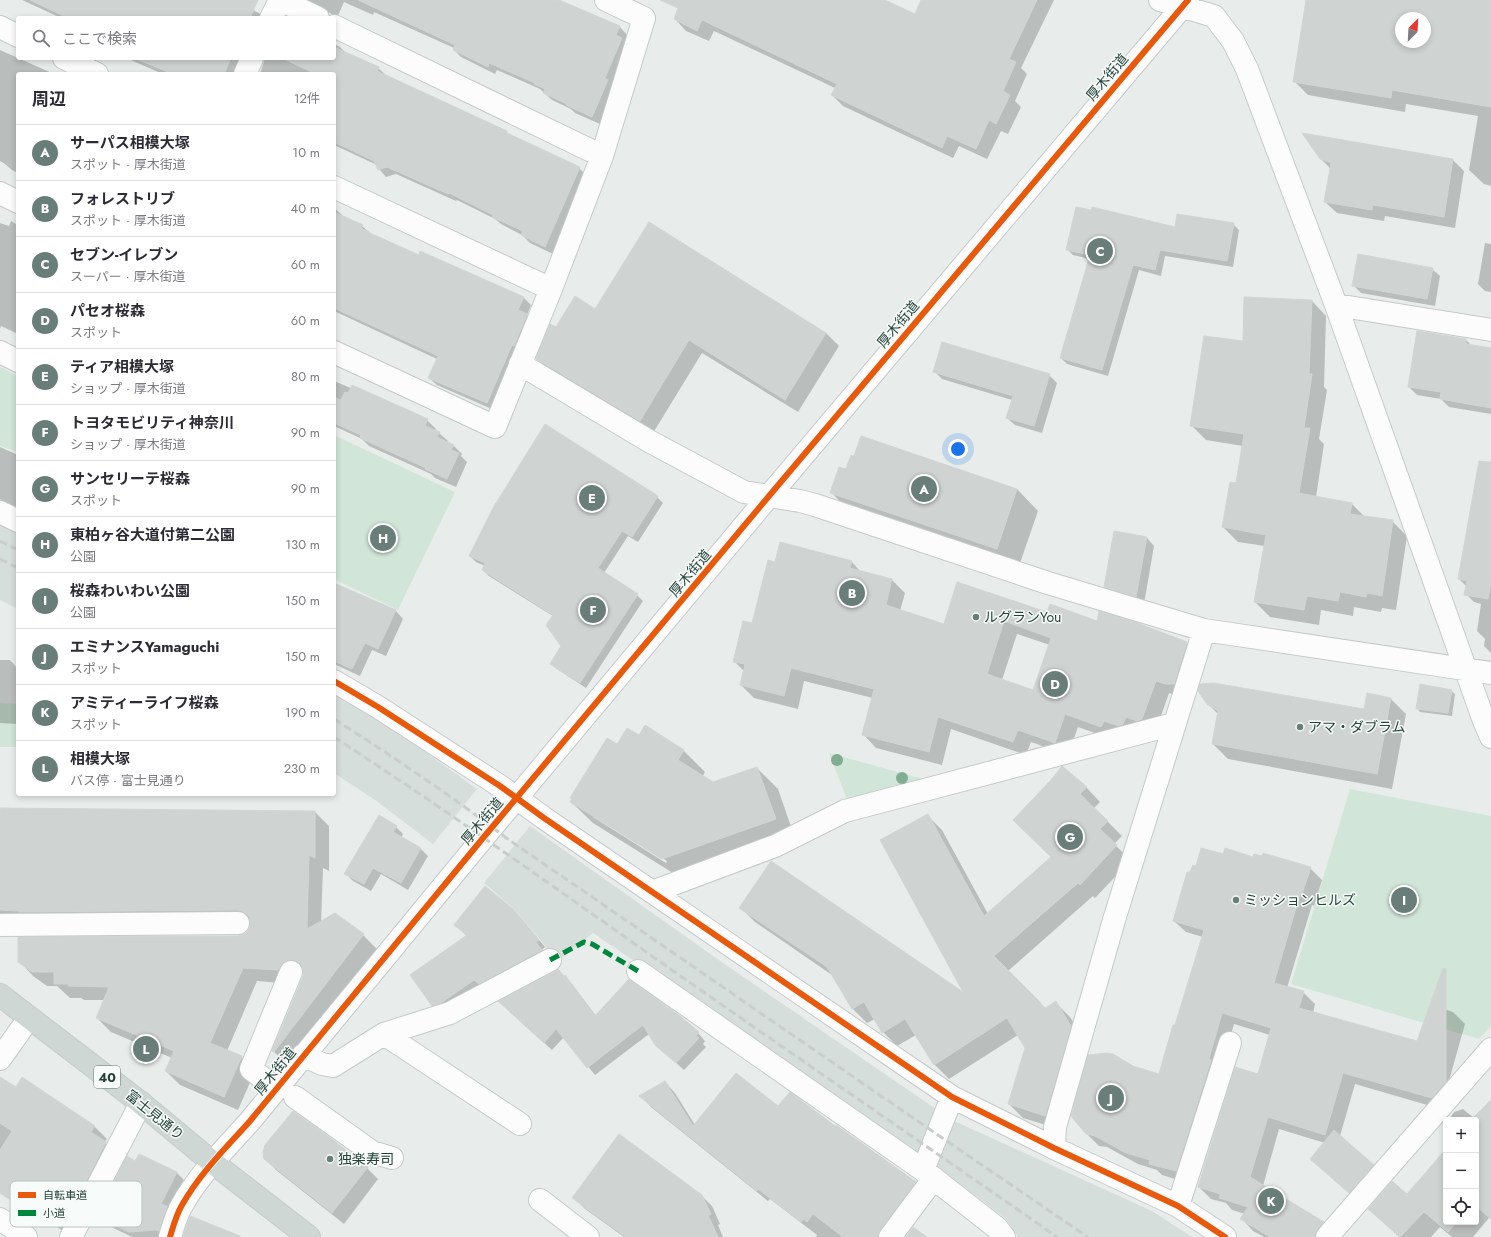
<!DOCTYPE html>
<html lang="ja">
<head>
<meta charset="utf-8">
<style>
	:root { --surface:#fff; --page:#f2f2f3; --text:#2b2b33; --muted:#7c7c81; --line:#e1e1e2; --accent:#697e78 }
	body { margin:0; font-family:Jost,"Noto Sans JP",sans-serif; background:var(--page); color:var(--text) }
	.controls { position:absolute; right:12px; bottom:12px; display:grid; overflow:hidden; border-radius:4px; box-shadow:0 2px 6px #0003 }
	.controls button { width:36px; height:36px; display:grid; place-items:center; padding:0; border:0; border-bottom:1px solid var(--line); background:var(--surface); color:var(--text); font:20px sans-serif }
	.compass { position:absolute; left:1395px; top:12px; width:36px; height:36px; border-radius:50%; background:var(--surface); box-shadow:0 2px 6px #0003; rotate:24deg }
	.you { position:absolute; left:958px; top:449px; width:14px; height:14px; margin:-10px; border:3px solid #fff; border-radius:50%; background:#1a73e8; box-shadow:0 0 0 6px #1a73e833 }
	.badge { display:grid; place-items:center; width:26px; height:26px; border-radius:50%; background:var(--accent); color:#fff; font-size:13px; font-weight:700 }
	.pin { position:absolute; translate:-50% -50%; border:2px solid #fff; box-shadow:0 1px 4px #0006 }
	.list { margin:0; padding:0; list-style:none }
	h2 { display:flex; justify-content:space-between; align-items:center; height:52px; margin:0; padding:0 16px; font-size:17px }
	h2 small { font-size:13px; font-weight:400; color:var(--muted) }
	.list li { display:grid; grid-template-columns:26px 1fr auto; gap:12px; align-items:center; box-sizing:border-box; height:56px; padding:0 16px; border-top:1px solid var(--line) }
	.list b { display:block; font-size:15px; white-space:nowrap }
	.list p { margin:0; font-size:13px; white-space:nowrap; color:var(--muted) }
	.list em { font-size:13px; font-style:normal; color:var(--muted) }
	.icon { flex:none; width:22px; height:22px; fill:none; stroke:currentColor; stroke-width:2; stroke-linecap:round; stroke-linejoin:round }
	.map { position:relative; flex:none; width:1491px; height:1237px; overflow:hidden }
	.search { position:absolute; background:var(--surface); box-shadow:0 2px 6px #0003; left:16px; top:16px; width:320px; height:44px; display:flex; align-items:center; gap:10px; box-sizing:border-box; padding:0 14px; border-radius:4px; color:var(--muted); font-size:15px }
	.panel { position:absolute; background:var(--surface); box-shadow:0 2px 6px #0003; left:16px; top:72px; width:320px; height:724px; border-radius:4px }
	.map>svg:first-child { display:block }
	.built { fill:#d6dedb }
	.green { fill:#d1e6d8 }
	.shadow { fill:#0003; fill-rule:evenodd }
	.building { fill:#cfd4d2; stroke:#d1d6d4; fill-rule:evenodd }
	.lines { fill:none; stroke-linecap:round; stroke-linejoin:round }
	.minor-casing { stroke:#c5cac8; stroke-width:24 }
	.major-casing { stroke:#c3ccc9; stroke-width:24 }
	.minor { stroke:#fcfcfc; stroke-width:22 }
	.major { stroke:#cfd7d5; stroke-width:22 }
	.rail { stroke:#c9cdcc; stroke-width:3; stroke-dasharray:8 4; stroke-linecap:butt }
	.quiet { stroke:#00873e; stroke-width:5; stroke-dasharray:10 5; stroke-linecap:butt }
	.cycleway-casing { stroke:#f7fbf9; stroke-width:8 }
	.cycleway { stroke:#e8590c; stroke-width:6 }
	.tree { fill:#81ae93 }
	.poi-dot { fill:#697e78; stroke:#f7fbf9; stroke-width:1.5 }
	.labels { text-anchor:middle; stroke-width:3; stroke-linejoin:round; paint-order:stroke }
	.shield { fill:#f7fbf9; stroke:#637a73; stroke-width:1 }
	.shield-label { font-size:13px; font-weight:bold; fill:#24423a }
	.street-label { font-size:14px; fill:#24423a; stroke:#f7fbf9 }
	.poi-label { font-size:14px; fill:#24423a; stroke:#f7fbf9; text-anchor:start }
	.key { fill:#f7fbf9; stroke:#b8c4c0; stroke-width:1 }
	.key-label { font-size:11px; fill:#24423a }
</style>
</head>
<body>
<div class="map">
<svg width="1491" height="1237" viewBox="0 0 1491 1237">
	<rect width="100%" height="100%" fill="#e8edeb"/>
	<path class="built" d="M0,522l18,8v79l-18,-9z
		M334,692l79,51 64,46 -44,55 -58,-44 -41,-27z
		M530,826l193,137 213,146 -19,48 -221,-154 -103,-70 -36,29 -15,-20 -28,-33 -30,-26z
		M952,1120l200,91 40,26h-174l-13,-19 -68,-52z"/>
	<path class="green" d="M0,367l18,9v76l-18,-6z
		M334,435l121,57 -57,118 -64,-31z
		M0,703l18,1v43h-18z
		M829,753l94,26 -75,23z
		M1350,789l141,27v210l-12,13 -188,-55z"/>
	<path class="shadow" d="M22,0h209l28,13 5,5h-203z
		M307,0h250l63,27 7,8 -2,7 4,4 -14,42 -15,36 -25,-11 -4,-4 -19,-9 -12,-11 -43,-19 -2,4 -34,-17 -7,-7v-2l-80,-36 -1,3 -29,-13 -7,16 -5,-4 -21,-10z
		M678,0h204l33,15 7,-15h132l-33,68 6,6 -12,27 6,6 -13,27 -7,-3 -14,28 -28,-13 -6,12 -110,-52 -11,-11 3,-7 -121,-57 -5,10 -23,-10 -11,-12 4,-12z
		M1307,0h184v186l-7,-2 -15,-14 9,-54 -72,-12 -1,8 -97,-17 -14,-14zM1401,18h24v24h-24z
		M334,44l6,3 7,7 31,14 8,7 193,93 8,8 -34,78 -23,-11 -8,-8 -21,-11 -6,-5 -38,-19 -1,1 -60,-27 -10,3 -7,-8 -2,-4 -43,-20v-71h-74l5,-16h69z
		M0,50l54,24h-36v99l-6,-3 -7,-6 -5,-3z
		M130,58h120l-8,16h-79l-30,-13z
		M1321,159l132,1 11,11 -9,57 -70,-12 -1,5 -47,-8 -12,-11 6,-33z
		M334,208l8,7v2l20,9 8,7 49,24 105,41 7,7 -4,10 7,8 -40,87 -57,-25 -8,-7 8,-19 -103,-48z
		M11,221l7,4v109l-17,-8 -1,3v-106l9,3z
		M649,224l177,109 13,13 -41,66 -96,-59 -49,80 -103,-61 -13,-13 20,-31 38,-18z
		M1233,224l6,6 -6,37 -68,-11 -4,20 -22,-6 -31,106 -41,-12 -6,-6 29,-99 -17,-4 -5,-5z
		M1485,243l6,1v48l-6,-1 -7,-7z
		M1432,269l8,7 -5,30 -74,-13 -8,-8z
		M1312,301l14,15 -2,71 3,3 -8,49 5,5 -8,53 36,7 13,13 27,4 15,15 -11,74 -14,-2 -1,4 -27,-5 -1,9 -32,-6 -2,15 -49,-8 -15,-15 10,-56 -27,-4 -15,-15 14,-43 6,-38 -37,-6 -15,-15 53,-83z
		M1418,332l48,8 6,6 19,3v65l-42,-7 -8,-8 -24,-4 -8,-8z
		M934,371l115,4 8,8 -15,50 -27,-8 -8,-7 5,-18 -70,-21z
		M334,381l93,39 9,9 -1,2 4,2 9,8 -1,2 6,2 9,9 -1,2 6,6 -11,25 -21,-9 -4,-4 -62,-28 -7,-7 -28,-13z
		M546,426l111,71 6,6 -25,39 -10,-6 -24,37 33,22 6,6 -57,87 -29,-19 -6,-5 11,-18 -9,-30 -64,-40 -6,-6 2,-4 -9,-4 -6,-6z
		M0,447l18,8v55l-14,-6 -4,-5z
		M1491,460v193l-7,-7 1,-7 -8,-8 4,-27 -7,-2 -8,-8 1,-7 -8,-8 27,-85z
		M1017,489l21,22 -20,58 -166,-55 -21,-22z
		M1147,538l7,8 -10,58 -32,-10 -7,-8z
		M851,561l10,11 30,7 14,14 -5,18 44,15 104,-13 139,30 13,13 -21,41 -10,-4 -14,40 -41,7 -36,-13 -10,28 -37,-13 -5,13 -75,-26 -9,36 -66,-17 -13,-14 10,-36 -69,-17 -6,28 -44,-11 -13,-13 3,-14 -10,-10 19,-37 23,-61zM1017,634l33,11 -17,47 -31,-12z
		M334,584l62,27 7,8 -17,37 -14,-6 -12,26 -26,-12z
		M0,660h10l8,9v55l-18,-1z
		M1451,691l4,3 -3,22 -32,-4 -3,-4z
		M1391,699l15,15 -14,75 -164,-30 -15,-15 5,-30 -11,-11 158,8z
		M645,727l39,24 21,21 -3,5 10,6 45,-15 21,21 18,52 -112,39 -91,-57 -22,-21 46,-57 22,-8zM593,815l74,46 -1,2 -73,-46z
		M1086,787l14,15 -6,6 28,28 -8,8 17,16 -36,38 -2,-2 -85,75 38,38 10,-6 14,14 15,24 -26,88 -36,-11 -14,-14 17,-56 -8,-13 -69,44 -14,-14 -19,-30 -19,11 -14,-14 -8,-13 -8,4 -14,-14 -21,-34 -77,-53 -14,-14 225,87 -38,-179 14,14 46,84 64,-56 -24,-24z
		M0,809l315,3 14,14v45l-6,-3 -2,55 14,-8 28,20 14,14 -89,116 -15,-14 31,-78 -7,3 -5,8 -35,-3 -30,70 14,6 14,14 -17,39 -58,-25 -14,-14 6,-13 -61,-26 -14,-14 7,-18h-20l-3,-2h-11l-13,-12h-10l-14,-10 -14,-15 219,-25 7,-2 5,-5 1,-5 -217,2 -34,-2z
		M396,827l7,7 -2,4 20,11 7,7 -20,34 -27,-16 -10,17 -18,-10 -7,-7z
		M1224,856l30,2 56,10 12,12 -8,26 -2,-1 -25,83 16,4 12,12 -2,9 105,29 13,-37 22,7 12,12 -24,85 -86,-25 -15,52 40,37 -23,27 -38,-34 6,-23 -46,-14 -16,57 60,37 12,11 -3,3h-68l-11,-6 -11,-12 3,-5 -13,-4 -6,-7 -15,-4 -12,-12 59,-111 12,-41 -36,-11 -46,159 -26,-8 -5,-5 -19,-6 -31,-17 -8,-1 -12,-12 46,-67 27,8 43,-138 -17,-5 -12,-11 17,-47 6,-7z
		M520,917l25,30 -3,3 7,7 -109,55 -7,-7 34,-69 -12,-11z
		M565,976l7,8 24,32 102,17 7,8 -2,3 3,3 -22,23 -20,-18 -15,-18 -54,41 -31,-38 -12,13 -45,-41z
		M665,1082l10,11 20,32 83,-17 57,20 80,54 11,11 -33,44h-77l1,-2 -47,-36 -2,2 -117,-94 -10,-11z
		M0,1087l16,1 78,38 13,13 -3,3 14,14 -48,80 -70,-49z
		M1491,1101v118l-2,-1 -16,19h-21l-12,-10 -9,10h-32l-30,-28 38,-14 39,-45v72h30v-102h-27l5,-8 9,-3 12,10z
		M265,1158l102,10 11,11 -34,45 -68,-54z
		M136,1162l40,10 8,8 -15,30 -3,27h-34l-27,-13 -8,-8z
		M701,1195l11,11 8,18 -2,1 5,12h-99l-40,-29 -10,-11z"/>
	<path class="building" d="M30,0h228l-8,18h-185l1,-1z
		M358,0h201l61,26 -4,9 6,3 -17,40 3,2 -16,37 -26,-12 1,-1 -24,-11 2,-4 -11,-5 1,-1 -46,-20 -1,4 -35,-17 2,-5z
		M660,0h225l30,14 6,-14h116l-28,59 7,3 -13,29 7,4 -14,29 -7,-4 -13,29 -29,-13 -5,12 -111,-53 6,-11 -135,-64 -5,11 -23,-12 4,-11z
		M1306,0h185v107l-99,-17 -1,8 -98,-16zM1401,18h24v24h-24z
		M334,47l45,20 -2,4 130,60v2l73,34 -35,80 -24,-12 2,-4 -31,-14 1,-2 -44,-22 -1,1 -61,-27 -9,3 -4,-9 -40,-19v-68h-18l-34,-16h52z
		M134,58h97l-7,16h-51z
		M1302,133l151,26 -9,58 -71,-12 -1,5 -48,-8 7,-39 -11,-4z
		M1076,207l15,3 1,-3 83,20 2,-13 57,9 -7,38 -67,-11 -5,20 -22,-5 -31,105 -42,-12 30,-103 -24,-5z
		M334,212l29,13 -2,3 11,6 47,21 1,-4 104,46 -6,13 9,4 -13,32 -2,-1 -25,58 -59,-25 10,-22 -104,-48z
		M649,222l177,111 -41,67 -96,-60 -49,81 -104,-62 14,-35 6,3 19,-31 20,13z
		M1358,254l75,14 -6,31 -75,-13z
		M1244,297l68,3 -3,74h3l-8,54h6l-11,65 53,10 -2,11 43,6 -11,76 -15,-3 -1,4 -26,-5 -2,9 -31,-5 -3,14 -50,-8 12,-67 -44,-8 8,-45 6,1 8,-49 -54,-8 14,-90 39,5z
		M1417,331l49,8v5l25,4v60l-51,-9 1,-7 -33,-5z
		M942,342l108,32 -16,52 -28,-8 7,-22 -80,-24z
		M352,385l76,34 -3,7 15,6 -3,5 17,8 -3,5 8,3 -12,26 -22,-10 1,-1 -66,-30 1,-3 -27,-12v-26l7,3 4,-8 3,1z
		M545,424l113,72 -26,41 -10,-6 -24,37 40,26 -58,89 -30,-19 11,-18 -15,-21 7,-10 -71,-45 3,-7 -16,-7 24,-48z
		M861,436l156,53 -20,60 -167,-56 9,-26 7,2 5,-14 3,1z
		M1479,461l12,1v120l-3,17 -24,-4 3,-14 -9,-2z
		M1114,531l33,6 -11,60 -32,-10z
		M780,542l72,19 -2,7 42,11 -6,26 58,19 13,-42 90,30 3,-8 47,17 2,-10 33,10 55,21 -13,42h-9l-9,-3 -14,38 -5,2 -11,-4 -3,7 -4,2 -15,-5 -3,6 -36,-13 -10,29 -37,-13 -5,12 -75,-25 -9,35 -67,-17 12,-46 -83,-21 -7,28 -44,-11 5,-21 -12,-2 10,-41 9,2 16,-63 7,2zM1004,621l47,17 -18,52 -46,-16z
		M334,583l62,27 -18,39 -13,-6 -13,26 -18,-8z
		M1214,683l150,26 3,-16 24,5 -14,76 -165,-30 6,-33 -11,-7 -9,-13 2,-7z
		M1420,684l32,6 -4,23 -32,-4z
		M645,725l39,25 -6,10 35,22 44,-15 19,52 -114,40 -92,-57 2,-3 -2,-1 37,-60 10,6 10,-16 12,7z
		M1062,766l25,21 -7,7 28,27 -8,8 17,16 -37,40 -2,-2 -84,73 46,46 4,7 12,-8 15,25 -26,90 -37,-12 17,-56 -18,-30 -73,47 -29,-46 -23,14 -18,-31 -12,7 -25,-42 -88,-59 32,-47 192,131 -83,-152 48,-26 56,102 67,-59 -38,-37 38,-40z
		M0,808l315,3v47l-6,-3 -2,74 28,-16 29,21 -90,118 -2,-1 31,-74v-7l-2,-6 -6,-4h-5l-7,2 -5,8 -35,-2 -33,75 32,13 -18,41 -59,-26 9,-20 -78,-33 13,-31 -41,-1 1,-2h-15v-12h-22l-14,-10v-25l220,-1 7,-2 4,-5 1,-6 -1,-7 -5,-4 -6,-2 -219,2v-1l-19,-1z
		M379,815l18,11 -4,6 28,16 -20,35 -28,-15 -9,16 -20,-10z
		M1201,848l22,6 2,-6 28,9 1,-3 8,2 1,-3 48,14 -9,27h-2l-26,89 30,8 -5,17 118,33 26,-73 3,1v113l-14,16 -89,-25 -18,62 -57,-18 -18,60 74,45 -7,7 -2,8h-45l-30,-18 8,-12 -29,-9 1,-4 -22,-7 37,-120 23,7 13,-46 -49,-15 -13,46 2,1 -35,111 -27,-7 1,-4 -24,-7 -31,-17 -9,-2 -15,-18 17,-61 19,-2 6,1 20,12 26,8 14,-49h2l29,-95 -31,-9 14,-49h3l3,-7 3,1z
		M485,886l28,23 26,31 -3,2 6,8 -63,34 -5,-4 -33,23 -9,3 -22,-31 57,-40 -13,-10z
		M558,969l6,7 1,-1 30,41 34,-37 51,37 19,16 -3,4 3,2 -23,25 -21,-18 -12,-20 -56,43 -31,-39 -12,14 -46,-42z
		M736,1073l42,33 12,-14 45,34 1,-1 80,57 -36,48 -2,7h-35l-30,-23 -6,8 -4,-3 -2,3 -43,-33 -1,2 -118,-95 26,-15 28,45z
		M0,1077l16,10 6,-10 73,49 -4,6 15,10 -32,63 -3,-1 -14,21 -34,-21 -2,3 -21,-14v-43l12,-19 -12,-8z
		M1491,1100v119l-15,-13v-86h-5z
		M293,1111l35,25 40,31 -36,46 -68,-54 -1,-7 2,-7z
		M1334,1130l40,35 -25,28 -39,-34z
		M619,1134l83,61 9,19 -3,1 10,22h-92l-54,-39z
		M1446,1149v73h11l-9,10 -24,-20 -24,25 -32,-28 24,-28 15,13z
		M139,1154l38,18 -16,32 6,2 -8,25 -3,-1 -27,2 -33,-16 31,-60 8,5z
		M190,1216l50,20v1h-57z
		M913,1227l14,10h-21z"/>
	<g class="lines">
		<defs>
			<path id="minor" d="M281,0l37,18
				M1160,0l54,16 19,25 14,28 89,236 148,416 7,16
				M271,18l9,-18
				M334,26l268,130
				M0,27l18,9
				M64,58l33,16
				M245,74l7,-16
				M334,187l217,102
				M0,193l18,9
				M1336,305l155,25
				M0,352l18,9
				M334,352l161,75 56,-138 51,-133 42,-138 -38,-18
				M520,364l129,77 95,51 56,9 15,4 233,78 156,47 287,43
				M0,512l18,9
				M334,681l44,26 122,79 44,32 408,279 102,51 124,58 47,31
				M652,892l123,-46 70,-35 329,-87
				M0,925l238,-2
				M638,971l285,199 74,58 7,9
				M384,1034l136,90
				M303,1055l19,9 11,2 51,-32 66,-21 100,-53
				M0,1059l29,-41
				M277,1089l-26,-20 40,-97
				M295,1097l77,55 20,6
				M1054,1148l1,-21 59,-207 90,-290
				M923,1170l29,-73
				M540,1200l48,37
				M1178,1206l52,-163
				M0,1219l26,18
				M71,1237l70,-134
				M170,1237c3,-10 6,-22 12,-32 18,-32 44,-57 68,-84l233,-283 286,-342 419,-496
				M890,1237l44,-59
				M1327,1237l164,-188"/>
			<path id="major" d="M0,995l141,108 71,59 97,75"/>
		</defs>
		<use href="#minor" class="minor-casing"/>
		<use href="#major" class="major-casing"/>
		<use href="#minor" class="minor"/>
		<use href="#major" class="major"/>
		<path class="rail" d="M0,541l18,9
			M0,559l18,9
			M334,719c60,38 119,78 175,121 193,132 385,266 579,397
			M334,737c114,74 224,153 335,231 129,90 259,179 388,269"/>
		<path class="quiet" d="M550,960l34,-18 8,2 46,27"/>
		<defs>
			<path id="cycleway" d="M334,681l44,26 122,79 44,32 408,279 102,51 124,58 47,31
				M170,1237c3,-10 6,-22 12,-32 18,-32 44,-57 68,-84l233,-283 286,-342 419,-496"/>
		</defs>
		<use href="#cycleway" class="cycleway-casing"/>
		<use href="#cycleway" class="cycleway"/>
	</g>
	<g class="tree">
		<circle cx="837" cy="760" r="6"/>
		<circle cx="902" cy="778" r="6"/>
	</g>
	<g class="poi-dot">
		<circle cx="976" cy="617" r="4"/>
		<circle cx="1300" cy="727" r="4"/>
		<circle cx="1236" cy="900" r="4"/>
		<circle cx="330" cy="1159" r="4"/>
	</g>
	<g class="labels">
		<rect class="shield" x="94" y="1066" width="26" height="22" rx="3"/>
		<g class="shield-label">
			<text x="107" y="1082">40</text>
		</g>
		<g class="street-label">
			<text transform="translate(1107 77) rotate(-50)" y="5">厚木街道</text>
			<text transform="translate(898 324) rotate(-50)" y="5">厚木街道</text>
			<text transform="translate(690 573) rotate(-50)" y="5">厚木街道</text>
			<text transform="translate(482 821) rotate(-50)" y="5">厚木街道</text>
			<text transform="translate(275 1071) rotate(-51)" y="5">厚木街道</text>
			<text transform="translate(155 1115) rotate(39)" y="5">富士見通り</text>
		</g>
		<g class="poi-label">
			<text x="984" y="622">ルグランYou</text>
			<text x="1308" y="732">アマ・ダブラム</text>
			<text x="1244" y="905">ミッションヒルズ</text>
			<text x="338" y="1164">独楽寿司</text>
		</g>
	</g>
	<rect x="10" y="1181" width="132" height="46" rx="6" class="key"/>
	<rect x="18" y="1192" width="18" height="6" fill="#e8590c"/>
	<rect x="18" y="1210" width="18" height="6" fill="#00873e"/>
	<g class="key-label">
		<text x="43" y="1199">自転車道</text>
		<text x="43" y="1217">小道</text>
	</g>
</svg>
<div class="controls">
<button>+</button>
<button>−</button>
<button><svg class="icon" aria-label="locate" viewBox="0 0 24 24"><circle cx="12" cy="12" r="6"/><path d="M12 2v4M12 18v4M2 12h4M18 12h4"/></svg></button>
</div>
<svg class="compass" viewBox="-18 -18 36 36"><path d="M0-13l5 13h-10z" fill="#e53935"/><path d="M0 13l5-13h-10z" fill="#7c7c81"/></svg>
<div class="you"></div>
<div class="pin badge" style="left:924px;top:489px">A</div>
<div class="pin badge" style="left:852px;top:593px">B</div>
<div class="pin badge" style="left:1100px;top:251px">C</div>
<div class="pin badge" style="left:1055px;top:684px">D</div>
<div class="pin badge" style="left:592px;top:498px">E</div>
<div class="pin badge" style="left:593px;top:610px">F</div>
<div class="pin badge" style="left:1070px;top:837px">G</div>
<div class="pin badge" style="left:383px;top:538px">H</div>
<div class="pin badge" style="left:1404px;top:900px">I</div>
<div class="pin badge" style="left:1111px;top:1098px">J</div>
<div class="pin badge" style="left:1271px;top:1201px">K</div>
<div class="pin badge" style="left:146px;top:1049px">L</div>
<div class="search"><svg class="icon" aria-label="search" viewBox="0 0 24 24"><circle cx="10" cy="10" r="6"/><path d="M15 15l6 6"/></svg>ここで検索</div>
<section class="panel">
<h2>周辺<small>12件</small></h2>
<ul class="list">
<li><span class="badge">A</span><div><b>サーパス相模大塚</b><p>スポット · 厚木街道</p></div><em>10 m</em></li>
<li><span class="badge">B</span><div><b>フォレストリブ</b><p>スポット · 厚木街道</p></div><em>40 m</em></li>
<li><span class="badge">C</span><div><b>セブン-イレブン</b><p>スーパー · 厚木街道</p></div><em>60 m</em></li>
<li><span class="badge">D</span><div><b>パセオ桜森</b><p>スポット</p></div><em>60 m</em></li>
<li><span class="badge">E</span><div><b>ティア相模大塚</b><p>ショップ · 厚木街道</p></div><em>80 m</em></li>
<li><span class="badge">F</span><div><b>トヨタモビリティ神奈川</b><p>ショップ · 厚木街道</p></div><em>90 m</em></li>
<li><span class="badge">G</span><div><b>サンセリーテ桜森</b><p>スポット</p></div><em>90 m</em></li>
<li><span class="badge">H</span><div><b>東柏ヶ谷大道付第二公園</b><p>公園</p></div><em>130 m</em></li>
<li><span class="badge">I</span><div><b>桜森わいわい公園</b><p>公園</p></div><em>150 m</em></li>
<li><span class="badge">J</span><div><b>エミナンスYamaguchi</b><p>スポット</p></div><em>150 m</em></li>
<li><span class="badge">K</span><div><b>アミティーライフ桜森</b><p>スポット</p></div><em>190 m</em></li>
<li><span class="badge">L</span><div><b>相模大塚</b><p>バス停 · 富士見通り</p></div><em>230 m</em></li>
</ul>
</section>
</div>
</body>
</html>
